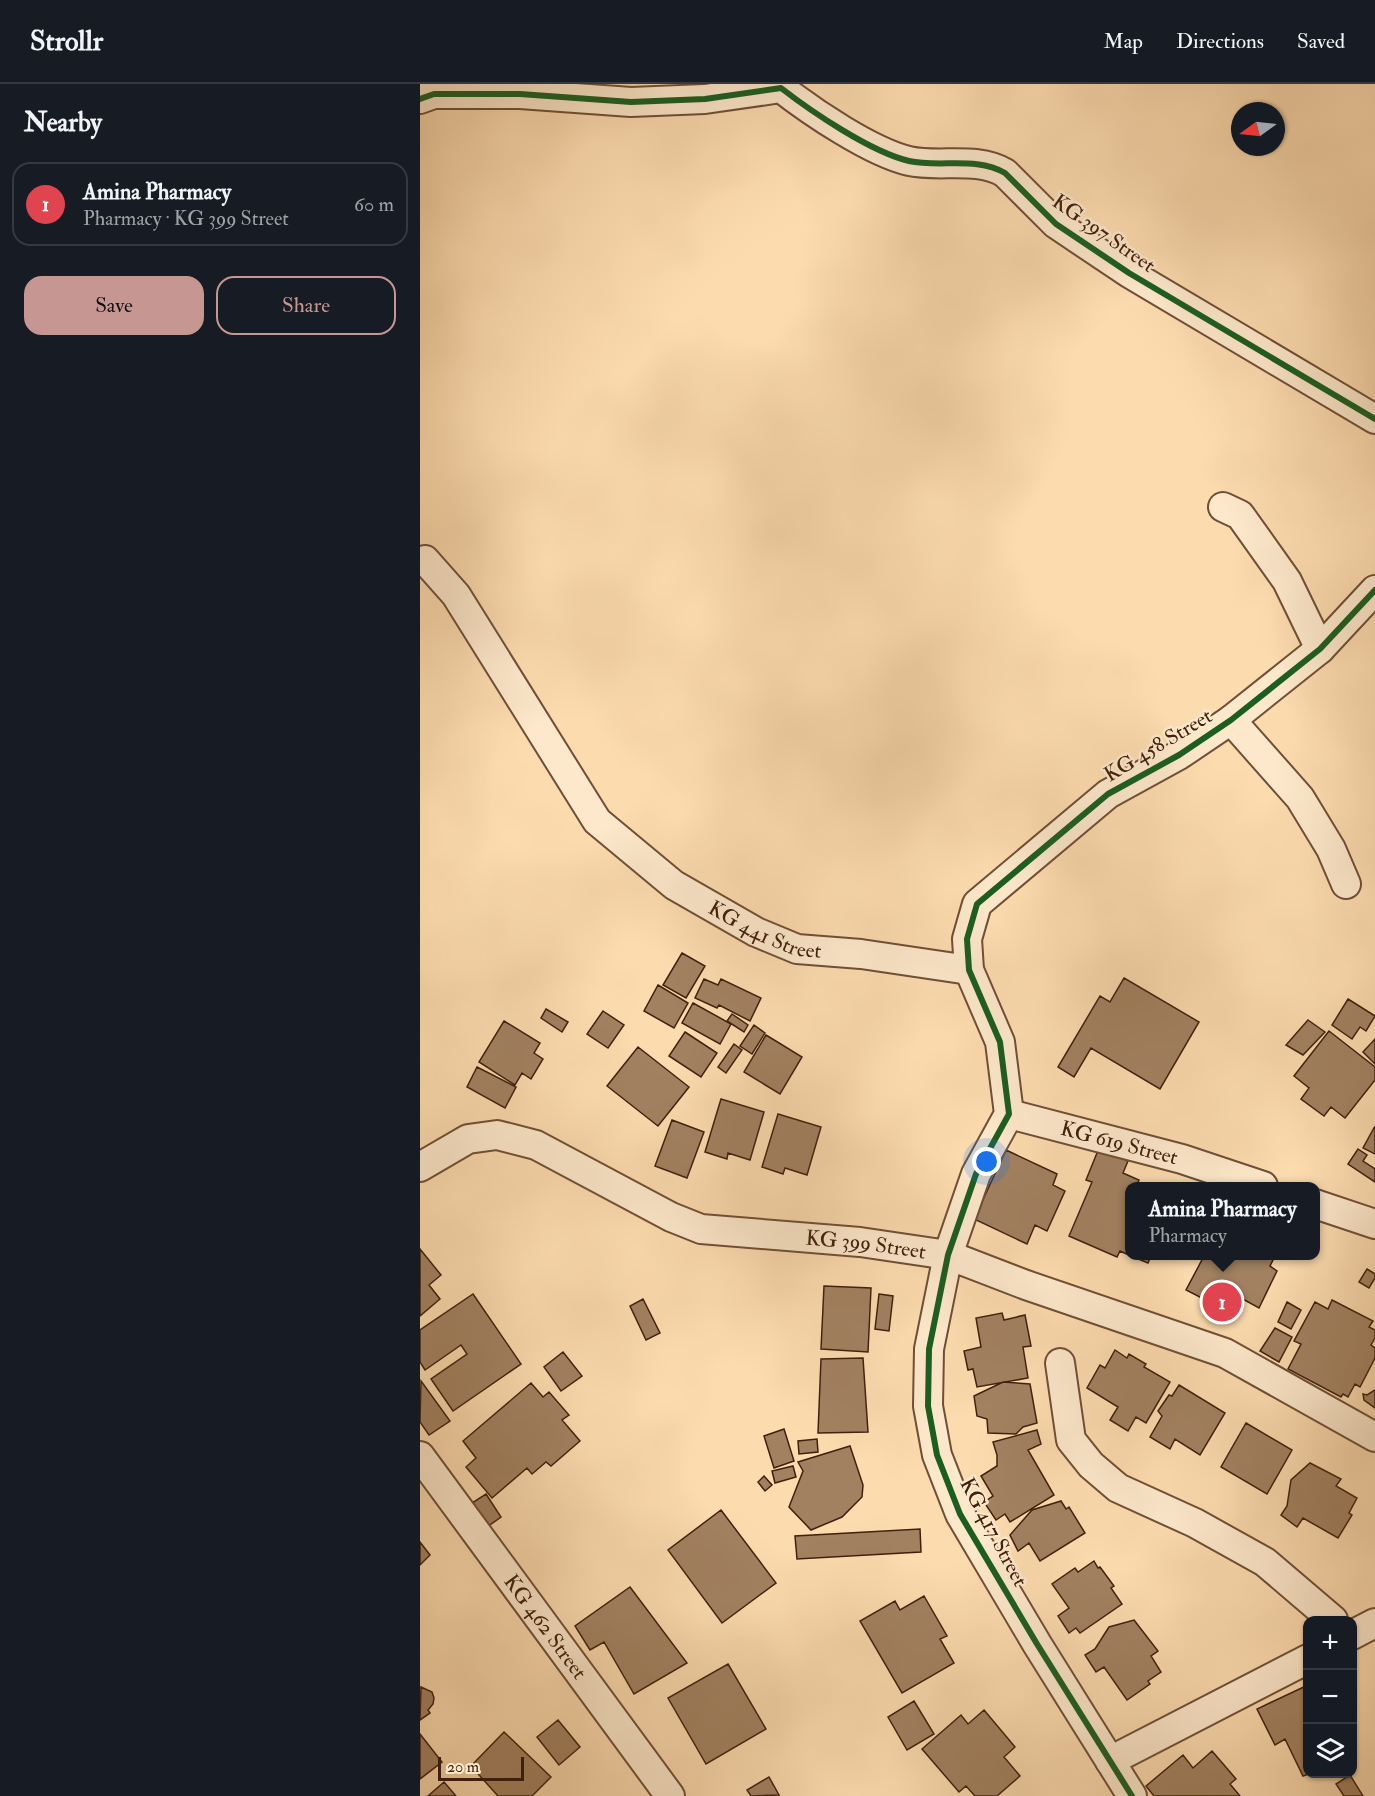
<!DOCTYPE html>
<html lang="en">
<head>
<meta charset="utf-8">
<style>
	:root { --surface:#171b24; --page:#242831; --text:#f1f3f6; --muted:#9ea1a6; --line:#363941; --accent:#c59692 }
	body { margin:0; font-family:"IM FELL Double Pica",serif; background:var(--page); color:var(--text) }
	.controls { position:absolute; right:18px; bottom:18px; display:grid; overflow:hidden; border-radius:12px; box-shadow:0 2px 4px #0004 }
	.controls button { width:54px; height:54px; display:grid; place-items:center; padding:0; border:0; border-bottom:2px solid var(--line); background:var(--surface); color:var(--text); font:30px sans-serif }
	.compass { position:absolute; left:811px; top:18px; width:54px; height:54px; border-radius:50%; background:var(--surface); box-shadow:0 2px 4px #0004; rotate:255deg }
	.scale { position:absolute; left:18px; bottom:15px; width:86px; box-sizing:border-box; padding-left:6px; border:3px solid #40200d; border-top:0; font-size:16px; line-height:21px; white-space:nowrap; color:#40200d; -webkit-text-stroke:4px #fde8cb; paint-order:stroke }
	.you { position:absolute; left:567px; top:1078px; width:21px; height:21px; margin:-15px; border:4px solid #fff; border-radius:50%; background:#1a73e8; box-shadow:0 0 0 9px #1a73e833 }
	.badge { display:grid; place-items:center; width:39px; height:39px; border-radius:50%; background:var(--accent); color:#fff; font-size:20px; font-weight:700 }
	.pin { position:absolute; translate:-50% -50%; border:3px solid #fff; box-shadow:0 2px 6px #0006 }
	.popup { position:absolute; left:705px; top:1098px; width:195px; height:78px; box-sizing:border-box; display:grid; place-content:center; border-radius:12px; background:var(--surface); filter:drop-shadow(0 2px 4px #0005); font-size:20px; white-space:nowrap; color:var(--muted) }
	.popup b { font-size:22px; color:var(--text) }
	.popup::after { content:''; position:absolute; left:50%; top:100%; margin-left:-12px; border:12px solid transparent; border-top-color:var(--surface) }
	.list { margin:0; padding:0; list-style:none }
	h2 { display:flex; justify-content:space-between; align-items:center; height:78px; margin:0; padding:0 24px; font-size:26px }
	h2 small { font-size:20px; font-weight:400; color:var(--muted) }
	.list li { display:grid; grid-template-columns:39px 1fr auto; gap:18px; align-items:center; box-sizing:border-box; height:84px; margin:0 12px 12px; padding:0 12px; border:2px solid var(--line); border-radius:18px }
	.list b { display:block; font-size:22px; white-space:nowrap }
	.list p { margin:0; font-size:20px; white-space:nowrap; color:var(--muted) }
	.list em { font-size:20px; font-style:normal; color:var(--muted) }
	.actions { display:flex; gap:12px; padding:18px 24px }
	.actions a { flex:1; padding:14px 0; border:2px solid var(--accent); border-radius:18px; text-align:center; font-size:21px; color:var(--accent) }
	.actions .main { background:var(--accent); color:#111 }
	.icon { flex:none; width:33px; height:33px; fill:none; stroke:currentColor; stroke-width:2; stroke-linecap:round; stroke-linejoin:round }
	.map { position:relative; flex:none; width:955px; height:1712px; overflow:hidden }
	header { display:flex; align-items:center; gap:36px; box-sizing:border-box; height:84px; padding:0 30px; background:var(--surface); border-bottom:2px solid var(--line) }
	header strong { font-size:28px }
	nav { display:flex; gap:33px; margin-inline-start:auto; font-size:21px }
	main { display:flex }
	aside { flex:1; background:var(--surface) }
	.map>svg:first-child { display:block }
	.building { fill:#a28161; stroke:#40200d; stroke-width:1.5 }
	.lines { fill:none; stroke-linecap:round; stroke-linejoin:round }
	.street-casing { stroke:#6f4f36; stroke-width:32 }
	.street { stroke:#fde8cb; stroke-width:28 }
	.cycleway-casing { stroke:#fde8cb; stroke-width:10 }
	.cycleway { stroke:#1b5e20; stroke-width:6 }
	.labels { text-anchor:middle; stroke-width:5; stroke-linejoin:round; paint-order:stroke }
	.street-label { font-size:21px; fill:#40200d; stroke:#fde8cb }
</style>
</head>
<body>
<header>
<strong>Strollr</strong>
<nav><a>Map</a><a>Directions</a><a>Saved</a></nav>
</header>
<main>
<aside>
<h2>Nearby<small></small></h2>
<ul class="list">
<li><span class="badge" style="background:#e0444e">1</span><div><b>Amina Pharmacy</b><p>Pharmacy · KG 399 Street</p></div><em>60 m</em></li>
</ul>
<div class="actions"><a class="main">Save</a><a>Share</a></div>
</aside>
<div class="map">
<svg width="955" height="1712" viewBox="0 0 955 1712">
	<rect width="100%" height="100%" fill="#fcdbaf"/>
	<filter id="stains"><feTurbulence type="fractalNoise" baseFrequency=".00333" numOctaves="4"/><feColorMatrix values="0 0 0 0 .2 0 0 0 0 .09 0 0 0 0 .02 0 0 0 .5 -.17"/></filter>
	<radialGradient id="worn" r=".72"><stop offset=".6" stop-color="#630" stop-opacity="0"/><stop offset="1" stop-color="#630" stop-opacity=".3"/></radialGradient>
	<path class="building" d="M262,869l23,13 -19,32 -23,-13z
		M704,894l75,44 -39,67 -69,-41 -17,29 -16,-10 42,-71 10,6z
		M284,895l14,6 3,-6 40,19 -11,23 -31,-16 -2,3 -22,-10z
		M238,901l30,18 -14,25 -30,-17z
		M928,915l27,17 -9,15 -6,-4 -8,12 -20,-14z
		M273,919l38,21 -11,20 -38,-21z
		M126,925l22,13 -6,10 -21,-14z
		M183,927l21,14 -16,23 -21,-14z
		M312,930l16,11 -4,7 -17,-11z
		M888,936l17,12 -22,23 -17,-10z
		M84,937l36,22 -6,10 9,6 -12,20 -9,-6 -7,12 -36,-23z
		M334,941l11,8 -13,21 -12,-8z
		M909,947l46,36v13l-30,38 -14,-11 -7,9 -23,-17 8,-11 -15,-12z
		M265,948l32,21 -16,24 -32,-21z
		M346,951l36,22 -22,37 -36,-22z
		M955,955v25l-12,-12z
		M314,960l8,6 -16,23 -8,-6z
		M218,963l51,40 -31,39 -51,-40z
		M57,983l39,20 -11,21 -38,-21z
		M301,1015l43,13 -14,48 -22,-7 -1,6 -22,-7z
		M358,1030l43,13 -14,48 -22,-7 -2,6 -21,-7z
		M252,1036l32,12 -17,46 -32,-12z
		M955,1042v28l-12,-6z
		M679,1064l29,13 -5,12 16,7 -2,4 5,2h-13v69l-9,-4 -3,6 -48,-21 23,-54 -6,-2z
		M938,1065l9,6 -4,6 12,8v13l-27,-18z
		M586,1066l51,24 -4,11 12,6 -18,40 -12,-6 -8,19 -53,-25z
		M0,1165l21,26 -12,10 11,14 -20,17z
		M711,1172h20l-3,7z
		M784,1172h71l-5,10 7,5 -18,37 -18,-10 -8,16 -47,-24z
		M947,1185l8,5v4l-6,10 -10,-6z
		M404,1202l47,2 -3,64 -47,-3z
		M53,1210l48,70 -68,47 -22,-32 36,-25 -6,-9 -36,25 -5,-8v-32z
		M459,1210l14,2 -4,35 -14,-2z
		M223,1215l17,34 -14,7 -16,-34z
		M912,1216l41,21 -4,6 6,3v8l-4,7 4,3v10l-15,29 -5,-3 -7,13 -5,-3 -2,3 -53,-28 13,-25 -7,-3 21,-39 13,7z
		M867,1218l14,8 -10,19 -13,-7z
		M582,1229l2,7 21,-5 6,31 -8,1 5,31 -51,9 -4,-18 -5,1 -4,-19 17,-4 -5,-29z
		M855,1244l17,9 -13,25 -19,-11z
		M695,1266l12,8 2,-4 17,10 -2,3 26,15 -24,41 -10,-6 -8,14 -18,-11 8,-13 -31,-19 13,-23 5,3z
		M143,1268l19,24 -21,15 -17,-24z
		M443,1274l5,74 -50,1 3,-74z
		M1,1297l29,40 -21,14 -9,-13z
		M583,1298l27,2 7,39 -14,4 -7,7 -28,-1 -1,-14 -10,-3 -3,-20z
		M111,1299l12,14 6,-5 20,23 -7,5 18,21 -29,25 -5,-4 -14,12 -5,-6 -35,30 -26,-31 10,-9 -13,-17z
		M759,1301l46,28 -25,42 -25,-16 -5,10 -20,-12 12,-21 -4,-5 11,-16 3,1z
		M955,1306v18l-11,-8 -1,-6 4,1z
		M826,1339l46,27 -25,44 -46,-27z
		M364,1345l10,32 -20,7 -10,-32z
		M617,1346l4,14 -13,6 26,45 -44,27 -5,-8 -9,6 -12,-18 9,-6 -12,-20 16,-10v-11l-4,-13z
		M397,1355l1,13 -19,2 -1,-13z
		M430,1362l13,39 -1,12 -20,20 -31,13 -22,-23 14,-36 -5,-9z
		M890,1379l31,16 -5,7 21,12 -8,15 3,2 -14,23 -35,-20 -6,9 -16,-12 6,-9 4,-26z
		M373,1382l3,11 -21,6 -3,-12z
		M344,1392l8,9 -7,6 -7,-9z
		M66,1410l15,23 -14,10 -15,-24z
		M641,1417l5,8 3,-2 16,26 -45,28 -11,-18 -11,8 -8,-16 22,-25z
		M301,1426l55,73 -54,40 -54,-73z
		M500,1445l1,23 -124,7 -2,-23z
		M0,1458l10,13 -10,10z
		M674,1477l4,7 2,-1 14,19 -3,2 11,16 -42,29 -4,-5 -7,5 -11,-17 11,-8 -17,-24 23,-16 3,4z
		M210,1503l57,76 -53,31 -30,-52 -14,8 -15,-24z
		M504,1512l23,40 -7,3 14,24 -52,30 -42,-72 35,-20 5,9z
		M714,1536l24,31 -7,5 10,16 -13,9 2,3 -23,16 -23,-33 -8,5 -11,-17 10,-6 14,-22z
		M308,1580l38,65 -60,35 -38,-66z
		M888,1601l1,89 -6,2 -18,-37 -10,6 -18,-36z
		M1,1603l11,5 2,6 -1,6 -5,6 2,3 -10,7z
		M494,1617l20,33 -27,16 -19,-33z
		M564,1626l31,37 -11,10 16,19 -23,20h-22l-9,-10 -7,6 -37,-43 39,-34 7,9z
		M138,1636l22,27 -21,18 -22,-28z
		M84,1648l47,45 -19,19h-34l-27,-30z
		M0,1650l22,28 -22,17z
		M792,1667l24,28 -6,5 10,12h-86l-8,-10 37,-31 10,13z
		M930,1691l13,21h-19l-8,-12z
		M349,1693l10,18 -28,1 -4,-6z
		M24,1698l12,14h-28z"/>
	<g class="lines">
		<defs>
			<g id="street">
				<path d="M0,15l14,-5h86l111,8 74,-3 76,-11c31,24 90,64 128,73 31,7 67,-5 96,12l51,51 73,49 246,146"/>
				<path d="M803,423l17,8 47,66 33,68"/>
				<path id="s1" d="M5,476l31,35 141,226 77,64 82,47 41,17 64,5 108,16"/>
				<path d="M811,636l69,78 31,51 15,35"/>
				<path id="s2" d="M589,1030l173,45 81,27"/>
				<path id="s3" d="M0,1083l48,-28 29,-4 39,10 135,72 30,12 159,13 88,13 78,30 199,68 150,84"/>
				<path d="M895,1120l60,20"/>
				<path d="M640,1279l11,77 20,25 27,23 77,35 70,39 68,58"/>
				<path id="s4" d="M0,1372l250,340"/>
				<path d="M932,1551l23,-12"/>
				<path d="M690,1677l198,-102"/>
				<path d="M712,1712l-95,-152 -77,-130 -23,-59 -9,-49 1,-57 19,-94 28,-81 33,-60 -9,-72 -31,-72 -2,-31 10,-35 131,-110 71,-39 52,-35 89,-71 55,-59"/>
			</g>
		</defs>
		<use href="#street" class="street-casing"/>
		<use href="#street" class="street"/>
		<defs>
			<path id="cycleway" d="M0,15l14,-5h86l111,8 74,-3 76,-11c31,24 90,64 128,73 31,7 67,-5 96,12l51,51 73,49 246,146
				M712,1712l-95,-152 -77,-130 -23,-59 -9,-49 1,-57 19,-94 28,-81 33,-60 -9,-72 -31,-72 -2,-31 10,-35 131,-110 71,-39 52,-35 89,-71 55,-59"/>
		</defs>
		<use href="#cycleway" class="cycleway-casing"/>
		<use href="#cycleway" class="cycleway"/>
	</g>
	<g class="labels">
		<g class="street-label">
			<text transform="translate(684 149) rotate(35)" y="7">KG 397 Street</text>
			<text transform="translate(738 661) rotate(-31)" y="7">KG 458 Street</text>
			<text dy="7" stroke="none"><textPath href="#s1" startOffset="516">KG 441 Street</textPath></text>
			<text dy="7" stroke="none"><textPath href="#s2" startOffset="114">KG 619 Street</textPath></text>
			<text dy="7" stroke="none"><textPath href="#s3" startOffset="476">KG 399 Street</textPath></text>
			<text transform="translate(574 1448) rotate(62)" y="7">KG 417 Street</text>
			<text dy="7" stroke="none"><textPath href="#s4" startOffset="212">KG 462 Street</textPath></text>
		</g>
	</g>
	<rect width="100%" height="100%" filter="url(#stains)"/>
	<rect width="100%" height="100%" fill="url(#worn)"/>
</svg>
<div class="controls">
<button>+</button>
<button>−</button>
<button><svg class="icon" aria-label="layers" viewBox="0 0 24 24"><path d="M12 4l9 5-9 5-9-5zM3 14l9 5 9-5"/></svg></button>
</div>
<svg class="compass" viewBox="-18 -18 36 36"><path d="M0-13l5 13h-10z" fill="#e53935"/><path d="M0 13l5-13h-10z" fill="#9ea1a6"/></svg>
<div class="scale">20 m</div>
<div class="you"></div>
<div class="pin badge" style="left:802px;top:1218px;background:#e0444e">1</div>
<div class="popup"><b>Amina Pharmacy</b>Pharmacy</div>
</div>
</main>
</body>
</html>
